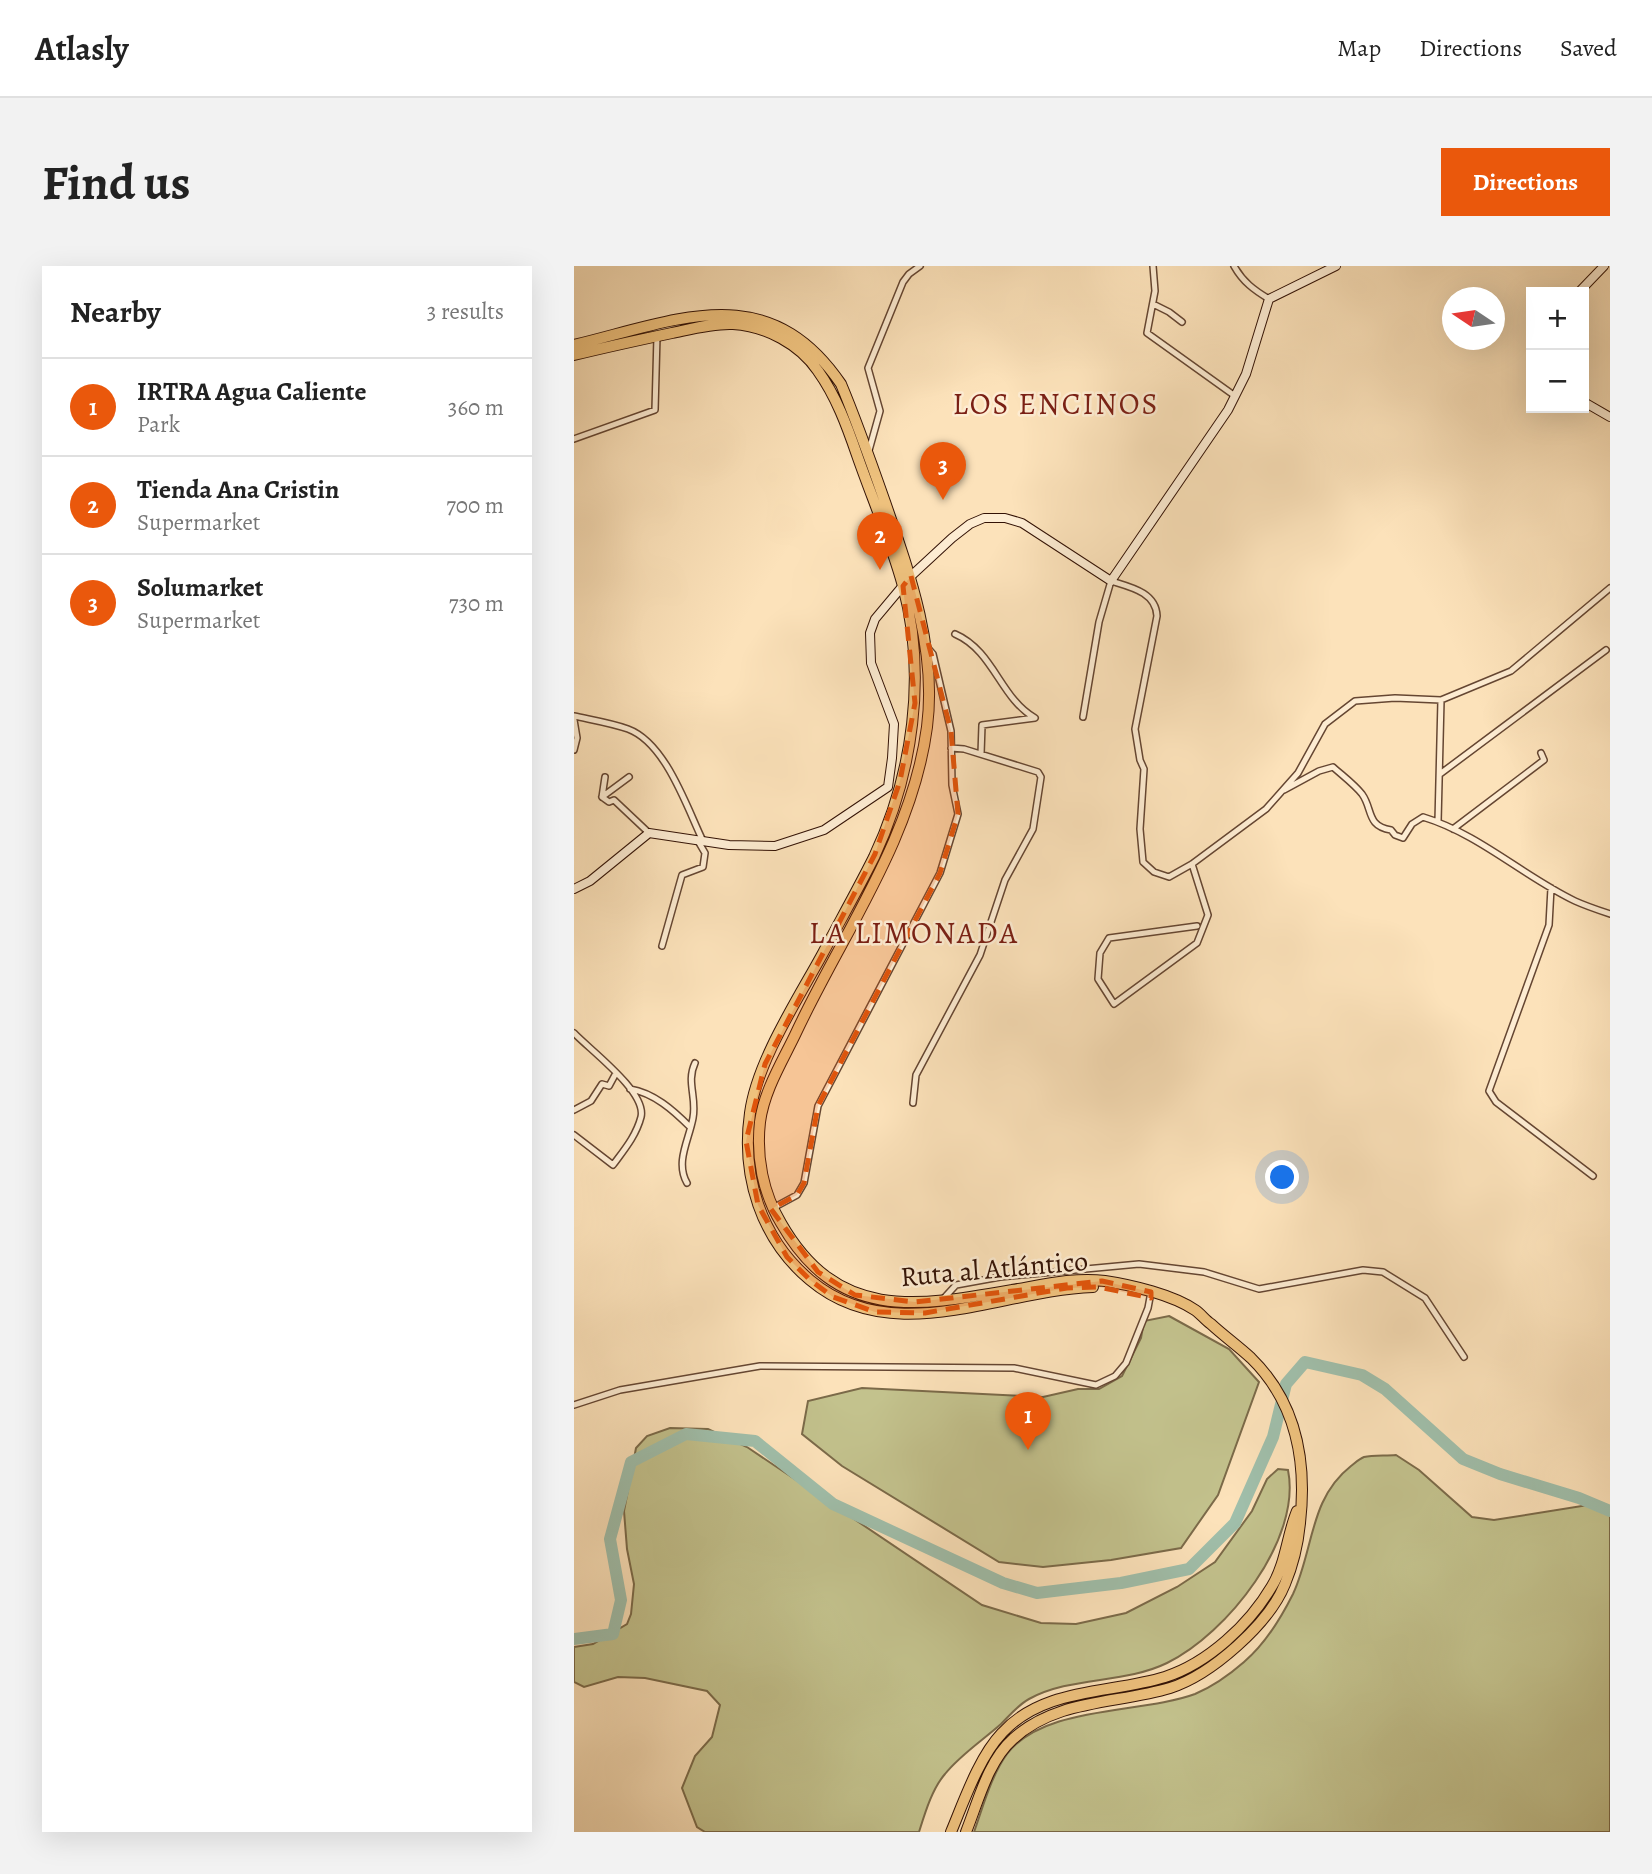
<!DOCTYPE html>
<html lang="en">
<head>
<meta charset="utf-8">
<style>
	:root { --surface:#fff; --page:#f2f2f2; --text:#222; --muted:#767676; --line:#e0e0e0; --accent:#ea580c }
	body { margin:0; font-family:Alegreya,serif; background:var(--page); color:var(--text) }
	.controls { position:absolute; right:21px; top:21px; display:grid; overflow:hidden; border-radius:0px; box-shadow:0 7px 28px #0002 }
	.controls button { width:63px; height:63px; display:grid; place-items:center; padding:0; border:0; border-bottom:2px solid var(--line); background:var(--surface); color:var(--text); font:35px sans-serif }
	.compass { position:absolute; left:868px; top:21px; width:63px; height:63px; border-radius:50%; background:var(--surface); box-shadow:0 7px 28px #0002; rotate:283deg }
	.you { position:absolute; left:709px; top:912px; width:24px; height:24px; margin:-18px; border:5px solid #fff; border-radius:50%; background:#1a73e8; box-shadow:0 0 0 10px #1a73e833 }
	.badge { display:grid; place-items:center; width:46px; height:46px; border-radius:50%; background:var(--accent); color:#fff; font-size:23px; font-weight:700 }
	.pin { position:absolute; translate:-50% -58px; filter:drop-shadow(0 2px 4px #0008) }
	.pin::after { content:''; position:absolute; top:37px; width:24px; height:21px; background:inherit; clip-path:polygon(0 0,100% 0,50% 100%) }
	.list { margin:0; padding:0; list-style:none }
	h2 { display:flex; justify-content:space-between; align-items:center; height:91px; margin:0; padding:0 28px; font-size:30px }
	h2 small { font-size:23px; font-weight:400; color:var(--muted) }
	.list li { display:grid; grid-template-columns:46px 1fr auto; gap:21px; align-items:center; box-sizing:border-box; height:98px; padding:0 28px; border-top:2px solid var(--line) }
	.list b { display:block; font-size:26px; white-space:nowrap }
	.list p { margin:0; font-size:23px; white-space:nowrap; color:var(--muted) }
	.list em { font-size:23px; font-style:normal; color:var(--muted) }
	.map { position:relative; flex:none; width:1036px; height:1566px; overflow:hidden; border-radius:0px }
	header { display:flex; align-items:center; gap:42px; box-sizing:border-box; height:98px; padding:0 35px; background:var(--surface); border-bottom:2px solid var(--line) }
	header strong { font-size:33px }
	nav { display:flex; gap:38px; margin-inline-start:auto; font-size:24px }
	.intro { display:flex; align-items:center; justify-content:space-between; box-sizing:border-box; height:168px; padding:0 42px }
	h1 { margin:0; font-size:49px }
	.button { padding:18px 32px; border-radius:0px; background:var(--accent); color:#fff; font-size:24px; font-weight:700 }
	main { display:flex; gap:42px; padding:0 42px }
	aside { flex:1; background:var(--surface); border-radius:0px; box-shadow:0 7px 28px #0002 }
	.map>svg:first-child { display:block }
	.green { fill:#c3c28d; stroke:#7b6a49; stroke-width:2 }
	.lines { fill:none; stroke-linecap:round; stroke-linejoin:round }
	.river { stroke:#a0bfab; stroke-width:12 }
	.street-casing { stroke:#654632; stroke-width:8 }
	.secondary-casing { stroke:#331205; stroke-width:10 }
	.highway-casing { stroke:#331205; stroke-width:12 }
	.street { stroke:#fdecd2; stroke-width:5 }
	.secondary { stroke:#fdecd2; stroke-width:8 }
	.highway { stroke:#eec17d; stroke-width:10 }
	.marked { fill:#df550c; fill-opacity:0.2; stroke:#df550c; stroke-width:5; stroke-dasharray:14 9; stroke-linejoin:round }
	.labels { text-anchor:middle; stroke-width:5; stroke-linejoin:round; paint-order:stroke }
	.street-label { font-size:28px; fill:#331205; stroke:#fdecd2 }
	.neighbourhood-label { font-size:30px; letter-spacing:2px; fill:#7a1f14; stroke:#fdecd2 }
</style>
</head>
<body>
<header>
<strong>Atlasly</strong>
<nav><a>Map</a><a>Directions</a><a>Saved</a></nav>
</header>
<div class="intro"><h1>Find us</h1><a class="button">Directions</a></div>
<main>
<aside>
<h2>Nearby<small>3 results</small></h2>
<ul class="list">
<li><span class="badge">1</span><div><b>IRTRA Agua Caliente</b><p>Park</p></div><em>360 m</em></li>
<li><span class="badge">2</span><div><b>Tienda Ana Cristin</b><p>Supermarket</p></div><em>700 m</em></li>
<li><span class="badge">3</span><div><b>Solumarket</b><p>Supermarket</p></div><em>730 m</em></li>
</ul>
</aside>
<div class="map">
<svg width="1036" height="1566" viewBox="0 0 1036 1566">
	<rect width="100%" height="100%" fill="#fce2ba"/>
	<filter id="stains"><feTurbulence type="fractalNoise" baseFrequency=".00286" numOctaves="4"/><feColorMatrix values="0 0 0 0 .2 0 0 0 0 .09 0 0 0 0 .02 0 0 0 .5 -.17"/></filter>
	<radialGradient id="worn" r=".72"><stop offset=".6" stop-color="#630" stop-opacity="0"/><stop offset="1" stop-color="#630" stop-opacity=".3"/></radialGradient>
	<path class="green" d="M595,1050l60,33 30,33 -41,113 -37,53 -70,12 -68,7 -44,-5 -157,-96 -40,-32 6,-33 54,-13 181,9 35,-8h21l23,-13 19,-38 3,-17z
		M96,1162l38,1 39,18 235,158 59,18 35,1 50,-11 51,-26 38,-25 37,-51 15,-32 11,-10 10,1c14,69 -61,164 -121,193 -43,21 -96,13 -138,36 -11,6 -20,17 -28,25 -18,16 -41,31 -56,50 -13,15 -20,39 -26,58h-214l-8,-5 -15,-39 13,-32 17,-19 8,-32 -13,-14 -62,-13 -27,-1 -34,10 -10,-5v-35l19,-3 34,-20 4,-10 3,-30 -7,-35 -3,-38 12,-63 11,-12z
		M822,1189l23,15 53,47 22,3 94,-15 22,5v322h-636c9,-25 17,-56 33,-78 37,-49 134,-40 188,-60 19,-8 33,-18 49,-32 20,-17 37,-44 49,-68 21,-45 16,-95 58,-128 4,-3 8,-7 13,-9 9,-2 22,-1 32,-2z"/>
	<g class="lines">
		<path class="river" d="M0,1373l39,-5 8,-34 -11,-61 21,-77 55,-28 69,7 78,63 170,79 34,10 84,-10 68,-14 46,-46 38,-86 13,-53 19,-22 57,13 23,14 78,70 37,15 79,24 31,13"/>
		<defs>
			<path id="street" d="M579,0l2,25 -8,42 88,63
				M660,0c9,16 20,24 35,33
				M579,38l16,8 13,10
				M0,173l81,-29 2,-74
				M294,188l12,-43 -12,-43 35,-86 6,-8 11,-8
				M381,368c39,17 45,64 80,84l-53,7 -1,29
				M0,450c18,4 37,7 54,13 38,14 59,79 75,112
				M509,451l16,-95 12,-41c19,6 45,11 46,35l-22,113 5,31 4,9 -4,60 3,33 11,10 15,5 23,-13 74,-55 32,-36 27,-49 30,-23 40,-3 46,2 70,-29 99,-83
				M0,454l3,18 -3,12
				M866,508l166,-124
				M31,511l-3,20 7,5 5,-2 35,33
				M710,524l35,-19 14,-4c10,9 21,17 29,27 11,15 4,32 29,36l4,5 8,3 9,-14 11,-7c56,17 100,59 152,84 11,5 23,9 35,13
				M28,531l27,-20
				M864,556l3,-122
				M879,563l91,-69 -3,-7
				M618,598l16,51 -11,28 -83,61 -16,-25 2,-26 9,-15 88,-12
				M977,622l-2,37 -60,166 7,11 97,74
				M88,680l20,-71 21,-8 2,-14 -7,-12
				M0,767c16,17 73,59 67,84 -5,19 -17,33 -28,48l-39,-30
				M56,823c24,4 43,21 60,38
				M339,837l3,-28 64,-120 25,-75 28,-51 8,-52 -3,-5 -74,-23 -13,-1
				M0,844l17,-9 11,-17 7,2 7,-13
				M113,917c-12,-21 2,-43 6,-65 4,-21 -7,-36 2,-55
				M199,942l24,-13 7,-12 14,-77 122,-233 18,-59 -6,-29 -1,-54 -18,-77 -6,-7
				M370,1032l12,-13 44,-8 139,-13 65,8 55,17 104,-19 20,2 42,26 39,59
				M0,1139l46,-15 140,-24 254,2 82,17 19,-9 11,-13 22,-55 3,-16"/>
			<path id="secondary" d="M1005,26l25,-26
				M1010,136l26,15
				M0,623l16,-8 59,-48 80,12 46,1 49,-16 64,-43 4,-29 2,-34 -23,-61 -1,-30 5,-14 36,-43 41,-38 18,-14 14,-6h21l17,5 89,58 117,-171 18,-36 23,-75 67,-33"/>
			<path id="highway" d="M0,79c104,-25 194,-68 267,39 16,38 30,78 44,118 25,72 52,148 42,225 -15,113 -85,207 -132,308 -13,27 -31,56 -35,87 -4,35 3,71 21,101 56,98 134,84 231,67 30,-5 62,-13 93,-9 27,4 68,14 90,29 6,4 10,10 16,14 13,12 27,22 40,34 45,44 56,104 49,165 -2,20 -7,42 -15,61 -16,40 -74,91 -115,104 -53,16 -114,11 -157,51 -25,22 -35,63 -47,93
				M0,89c33,-8 65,-15 98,-22 19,-4 41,-10 61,-9 33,2 67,20 85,47 18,25 29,55 39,84 15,43 34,87 46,131 24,89 10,188 -29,271 -16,32 -34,64 -51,96 -25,46 -66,108 -73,160 -9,63 11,126 60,167 83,70 190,10 283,7
				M377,1566c13,-31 28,-75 51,-99 42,-46 108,-39 163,-56 43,-14 84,-52 107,-91 14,-23 15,-51 25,-75"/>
		</defs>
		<use href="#street" class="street-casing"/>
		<use href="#secondary" class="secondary-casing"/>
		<use href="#highway" class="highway-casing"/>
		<use href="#street" class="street"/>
		<use href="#secondary" class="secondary"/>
		<use href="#highway" class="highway"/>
	</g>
	<path class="marked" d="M337,310l40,155 7,83 -18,59 -122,233 -14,77 -7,12 -26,14 47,63 37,23 60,7 187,-21 49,11v6l-52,-11 -32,1 -142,25 -50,-1 -42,-15 -23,-17 -23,-23 -29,-52 -12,-64 19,-77 110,-210 25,-73 15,-78 -12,-117z"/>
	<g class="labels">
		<g class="street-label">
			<text transform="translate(420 1002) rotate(-5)" y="10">Ruta al Atlántico</text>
		</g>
		<g class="neighbourhood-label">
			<text x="482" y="148">LOS ENCINOS</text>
			<text x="340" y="677">LA LIMONADA</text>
		</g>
	</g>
	<rect width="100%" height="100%" filter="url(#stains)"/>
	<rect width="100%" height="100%" fill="url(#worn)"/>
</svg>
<div class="controls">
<button>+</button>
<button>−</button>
</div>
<svg class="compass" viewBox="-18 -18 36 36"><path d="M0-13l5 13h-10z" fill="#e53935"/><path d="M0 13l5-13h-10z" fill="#767676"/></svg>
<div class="you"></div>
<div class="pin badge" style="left:454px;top:1184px">1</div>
<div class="pin badge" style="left:306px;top:304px">2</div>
<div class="pin badge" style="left:369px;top:234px">3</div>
</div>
</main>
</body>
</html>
